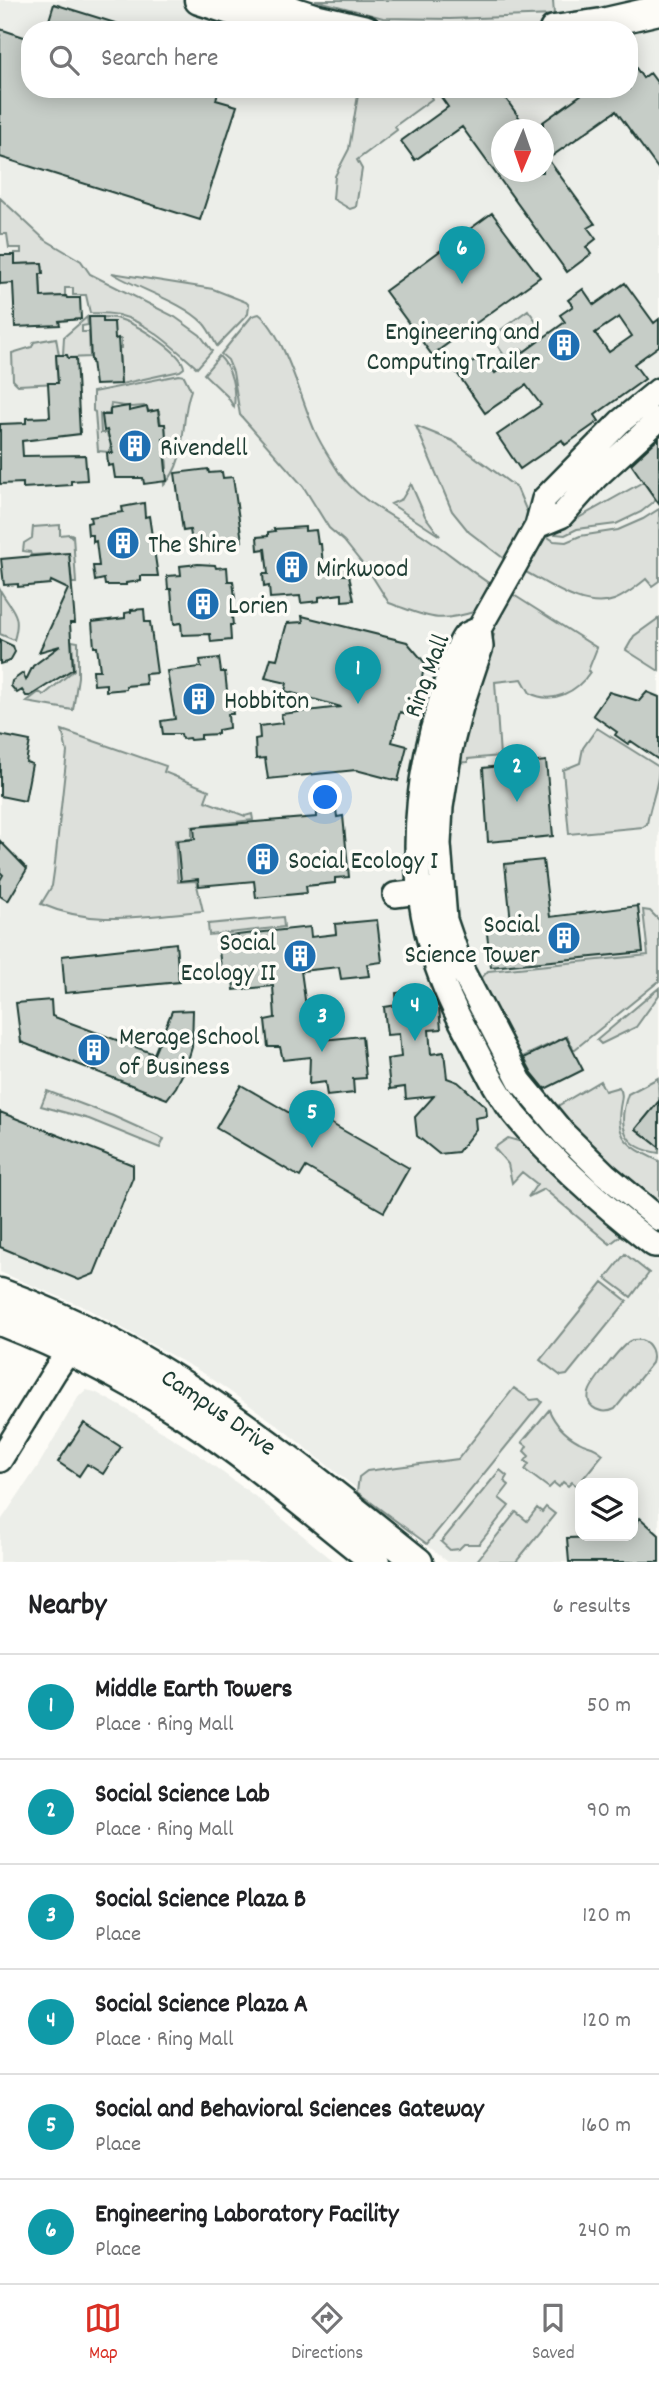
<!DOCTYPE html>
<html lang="en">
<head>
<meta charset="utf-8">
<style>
	:root { --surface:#fff; --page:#f2f2f2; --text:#202124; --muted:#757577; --line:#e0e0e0; --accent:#d93025 }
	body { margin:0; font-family:Dekko,sans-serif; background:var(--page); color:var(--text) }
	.controls { position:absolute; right:21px; bottom:21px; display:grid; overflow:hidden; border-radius:14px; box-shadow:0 4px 18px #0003 }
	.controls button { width:63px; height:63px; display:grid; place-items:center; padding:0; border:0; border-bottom:2px solid var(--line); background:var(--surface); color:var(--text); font:35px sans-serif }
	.compass { position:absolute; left:491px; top:119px; width:63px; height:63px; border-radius:50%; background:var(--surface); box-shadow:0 4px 18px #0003; rotate:182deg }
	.you { position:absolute; left:326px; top:798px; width:24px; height:24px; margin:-18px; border:5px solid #fff; border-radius:50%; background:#1a73e8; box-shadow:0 0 0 10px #1a73e833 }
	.badge { display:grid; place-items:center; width:46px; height:46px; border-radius:50%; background:var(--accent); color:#fff; font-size:23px; font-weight:700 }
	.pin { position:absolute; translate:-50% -58px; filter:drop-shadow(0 2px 4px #0008) }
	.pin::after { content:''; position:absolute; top:37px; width:24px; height:21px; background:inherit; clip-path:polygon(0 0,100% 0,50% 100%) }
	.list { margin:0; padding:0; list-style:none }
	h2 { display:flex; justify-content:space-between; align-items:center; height:91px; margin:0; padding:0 28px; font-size:30px }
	h2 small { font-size:23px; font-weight:400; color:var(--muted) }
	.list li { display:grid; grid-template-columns:46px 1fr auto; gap:21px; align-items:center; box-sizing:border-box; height:105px; padding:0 28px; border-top:2px solid var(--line) }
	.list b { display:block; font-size:26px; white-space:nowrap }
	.list p { margin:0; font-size:23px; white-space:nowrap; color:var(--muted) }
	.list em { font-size:23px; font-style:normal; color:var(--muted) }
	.icon { flex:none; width:38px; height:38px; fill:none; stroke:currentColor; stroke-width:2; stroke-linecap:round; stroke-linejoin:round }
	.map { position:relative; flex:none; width:659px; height:1562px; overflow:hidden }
	.search { position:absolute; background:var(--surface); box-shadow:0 4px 18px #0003; left:21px; right:21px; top:21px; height:77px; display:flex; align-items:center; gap:18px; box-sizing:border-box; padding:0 24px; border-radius:28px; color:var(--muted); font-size:26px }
	.sheet { height:721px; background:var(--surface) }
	nav { display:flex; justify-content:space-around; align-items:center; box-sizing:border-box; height:98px; border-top:2px solid var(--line); background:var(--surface); font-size:19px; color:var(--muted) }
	nav a { display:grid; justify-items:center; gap:4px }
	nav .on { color:var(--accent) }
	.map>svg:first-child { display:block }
	.built { fill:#eceee9; fill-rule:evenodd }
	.green { fill:#dde0db; stroke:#7e8e88; stroke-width:2 }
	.building { fill:#c6cdc7; stroke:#1f3d34; stroke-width:2; fill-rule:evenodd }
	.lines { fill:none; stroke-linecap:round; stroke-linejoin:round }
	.minor-casing { stroke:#1f3d34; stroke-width:28 }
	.major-casing { stroke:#1f3d34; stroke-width:33 }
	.minor { stroke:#fdfcf7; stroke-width:23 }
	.major { stroke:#fdfcf7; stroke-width:28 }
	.labels { text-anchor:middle; stroke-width:7; stroke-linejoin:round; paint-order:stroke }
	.poi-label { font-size:26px; fill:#1f3d34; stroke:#fdfcf7; text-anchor:start }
	.street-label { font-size:26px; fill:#1f3d34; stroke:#fdfcf7 }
</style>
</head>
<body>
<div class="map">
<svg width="659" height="1562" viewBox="0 0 659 1562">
	<rect width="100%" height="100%" fill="#fdfcf7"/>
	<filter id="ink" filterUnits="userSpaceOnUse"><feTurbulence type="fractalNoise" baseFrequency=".0143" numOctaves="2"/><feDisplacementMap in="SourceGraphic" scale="14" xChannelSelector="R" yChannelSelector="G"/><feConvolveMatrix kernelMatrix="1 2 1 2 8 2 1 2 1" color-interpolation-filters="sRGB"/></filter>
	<g filter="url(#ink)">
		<path class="built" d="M0,0h659v1562h-211l-172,-138 -71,-50 -119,-66 -86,-36zM30,30h599v59h-599zM502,130h42v42h-42zM580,1483h53v53h-53z
			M86,1390l9,2 31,17 70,44 60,44 79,65h-335v-40l38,-56 41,-70z"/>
		<path class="green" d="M315,0h238l1,15 -104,4 -67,-1z
			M359,89h78l-8,4 3,6 -37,27 2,4 -40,30 5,9 -6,38 -6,2 -17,-10 2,-23 14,-27z
			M0,198l44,41 37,22 9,13 85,43 25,18 12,16 -15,17c-22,-19 -49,-46 -79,-53 -8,-2 -18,-2 -28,-2l-4,-18h-13v-7h-8v8l-24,1 -1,-23 3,-1 -1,-10 -27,1v-11h6v-5h-12l-2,-14h-7z
			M112,273l101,16 33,13 3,3 -1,9 -31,32c-4,-7 -8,-17 -14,-23 -20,-21 -65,-34 -91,-50z
			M528,310l8,11 -2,7 8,11 -17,12 -6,-2 -13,9 -13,-19 1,-4z
			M259,314c25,19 42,85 55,115 6,15 16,29 24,42 20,31 60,47 89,67 23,16 43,33 66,48l-16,25c-42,13 -48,6 -88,-8l-17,-27 -28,-35 -15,-13 -26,-42 -63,-71 -7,-43 -5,-12 -7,-6 31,-38z
			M87,317l1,8 -6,1v6h7l1,25 -22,1 -1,-3h-4l1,-18z
			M103,317c8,0 15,1 22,4 14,5 59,33 59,47l-4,3 -59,13 -2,-36h2v-9h-6l-12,-17z
			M56,338l3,17 -3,1 2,27 -40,2 -5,-5 -1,-27 20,-6 2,-5z
			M219,356c13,12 17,35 15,51l-7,-11 -23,-22z
			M179,375l5,1 7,14c-12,31 -2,70 -27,95l-1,-16 4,-1 -1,-15h-8l-1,-12 9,-1 -1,-16h-4l-2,-12 -10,-1 -5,-5 -12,1 -21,-3 -2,10h-9l1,19h6c1,9 7,6 2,19l-11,-1 -3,-39 -2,-1v-19z
			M416,426l37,15 64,47 10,24 6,5 -26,44 -38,-29 -17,-21z
			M643,482l13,18 -15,12 -25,12 -39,5 -12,6 -10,-1 11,-15 7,2z
			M411,484l14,32 15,20 -49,-32 11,-5z
			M659,509v72l-7,5 -6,-7c-10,8 -21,17 -32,21 -31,11 -66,-17 -92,-30l21,-36 11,7 12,1 14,-6 38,-6 25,-11z
			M60,525v10l9,-1 2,2v-2l2,1 3,48h-4l-3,-30 -38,2 -1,-3 -7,-1 1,-8 8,-5 1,-11z
			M0,590c12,21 22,23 14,50l-14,-6z
			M509,592l88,56 -9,23 2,1c-13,20 -38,33 -60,21l-8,-14 -27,3 5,74 -32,3v3l-15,1 41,-128 -7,-4z
			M659,618v53l-33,-21 8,-14z
			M72,641l6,1v35l-5,33 -47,-8 13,-10 5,3 30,-25z
			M597,728l62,39c0,19 -9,37 -12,57l-4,3 -74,7 -6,-64 17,-7 3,-15z
			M62,730l104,36 -2,6 45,18 -4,11 40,15 7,-2 1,6 -61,7v12l-17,1 3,42 18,-1 7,30c-58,4 -106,17 -162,-7l11,-18 2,-14 13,-120z
			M643,910l7,1 9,9v61l-85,69 -7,-14 -53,25 -40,-75 14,-15 160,-16z
			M283,917l1,10 -75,8 -1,-11z
			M659,988v7l-23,32 -35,17 -4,-4z
			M658,1078l1,23 -23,28 23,18v6c-36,-5 -42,-27 -31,-59z
			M600,1081l5,10 14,-4c5,7 2,13 1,21 -5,34 13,40 39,53v44l-3,4 -105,-99z
			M47,1091l66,25 51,23 -4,9 -71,-29 -48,-13z
			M508,1138l24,7 97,91 -10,1 -9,7 -66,-55 -16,8 9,-13 -15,-12 -10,11 -4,-19 -14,-16z
			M625,1254l24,19 -18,24 -25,-19z
			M603,1282l24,19 -60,74 -6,1 -21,-16z
			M641,1340c10,3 14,13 11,23l-37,46c-12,6 -30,0 -26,-16 1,-8 33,-48 41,-52 4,-2 7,-1 11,-1z
			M514,1388l17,12 8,-1 3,3 -115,142 -70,-52 2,-15 8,-6 91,-12z
			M549,1410c6,14 15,24 30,32 10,6 13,2 24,12l-26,32 -5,-4 -4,4 -5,-4 -4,5 -5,-4 -5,5 -24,-18 4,-6 -4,-3 4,-5 -5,-5 3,-5 -5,-4z
			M500,1470l7,6 -3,5 5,4 -10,13 10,8 -30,38h-15l-5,5 -9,1 -9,-8z
			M546,1507l9,7 -39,48h-40l40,-50 11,9 10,-13 5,4z"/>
		<path class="building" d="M54,4l74,23v3h-82z
			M0,29l30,10v50h189l-3,11 21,6 -37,114 -200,-63z
			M636,68l7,10 7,-5 9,12v85l-43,-59 -68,48 47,65 -7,4 8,11 -10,8 5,7 -24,18 -105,-145 -47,33 -14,-19 47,-34 -7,-10 12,-8h46l29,41h-27v42h42v-50l46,-33h40v-16z
			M492,213l48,64 -108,78 -47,-64z
			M0,255h15v9l27,-1 1,11h-3l1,23 25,-1 1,2h13l1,21 -22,2 1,4 -45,2 -2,-44 -13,1z
			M625,283l29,40 5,-4v27l-25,18 11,15 -50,36 4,6 -34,24 -3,-5 -42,29 -23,-34 44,-30 -15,-20 -41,28 -28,-40 25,-18 13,18 70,-51 -5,-7 13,-9 -5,-6 15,-11 11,16zM619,317l13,19 -23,16 -14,-19z
			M89,317h14v5h11l1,17 3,-1 3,46 -26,1 -3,-24h-1z
			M56,355h11l1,3h8l4,76 -58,7 1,15 62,-1 2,25 -16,1v4l-48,3v-5l-23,1v-60l26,-1v-5l24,-1 -2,-34h10z
			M129,406v5l18,-4 1,5 10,-2 2,14h5l1,14 -3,1 4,42 -23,3 -1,-6h-28l-2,-13 -5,1 -1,-13h6l-6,-23 -3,1 -2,-16h8v-6z
			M659,438v66l-28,-40z
			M208,469l1,4 13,-1 1,6 10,-1 9,64 -19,2 -1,-4 -30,3 -2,-12 -7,1 -8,-58z
			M144,503l1,14 4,-1 9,60h-17v5l-15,2v2h-21l-1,-6 -9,2 -2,-15h6l-3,-25 -3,1v-7h-5l-1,-12 4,-1 -1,-5 33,-5 -1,-5z
			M305,527v4l11,-1 2,14h3l2,21 18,-2 1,12h7l5,25 -12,1v-7l-23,3v4l-18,2 -1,-7 -30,2 -1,-12 -5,1 -1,-13h5l-3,-25 -7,1 -1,-13 11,-1v-4l7,-1 -1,-2z
			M69,553l6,70h-5l3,46 -43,27h-4l-4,-6 -5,3 -6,-7 1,-5 11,-8 3,7 7,-14 27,-20 -21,6 29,-63 -17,-8 -1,3 -32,3v-3l-14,1 -3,-26z
			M198,564l17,1 1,3 11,-1 1,14h5l2,17h-5l3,27h-3l1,15 -20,2 -1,-8 -28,1 -1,-12 -7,1 -3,-35h-3l-1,-13 14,-1 -1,-9z
			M144,609l1,13h5l7,51 -12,1 1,10 -20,2v3l-20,2v-7l-12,1 -1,-15h7l-3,-23h-3l-2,-25 33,-4v-5l6,-1v-2z
			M302,616l105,26 18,21 -11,53 -14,-4 -8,30 15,4 -9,35 -42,-11 -88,9 -3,-21 -9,1 -1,-20 5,-1 -1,-12 24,-3 -2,-9 60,-7 -56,-16 2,-8 -22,-5 6,-20 6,1 10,-36 16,-1z
			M0,640l13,6 2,6 -5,9 -10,3z
			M219,658l2,14h4l3,27h3l2,15h-5l1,14 -11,2v4l-17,1v4l-11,1 -1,-2 -7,1 -1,-5h-18l-2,-13 14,-2 -8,-48 34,-4 -1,-7z
			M609,692l30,9 8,-9 12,5v63l-28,-19 -3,3 -13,-9 2,-3 -24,-17z
			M0,735l30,6 -4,21 6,2 -7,37 -25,-5z
			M546,761l7,75 -65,6 -5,-74z
			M335,801l2,16 6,-1 6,61 -14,1v5l-29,3 1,7 -51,5 -2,-17 -55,5 -1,-7 -17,2 -4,-40 18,-2 -1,-12 123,-10 -1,-14z
			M0,841l27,28 -19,32 -8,-5v-16l3,-5 -3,-3z
			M543,860l7,57 88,-11 5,46 -152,15 -5,-42 25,-3 -6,-58z
			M377,920l5,42 -15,2 2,12 -28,3 -2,-12 -38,4 6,43h12l4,26 39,-4 4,42 -13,1 1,14 -27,3 -2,-14 -16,2 1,-27 -27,3 -3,-13h-12l-3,-27 10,-2 -2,-32 -39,4 -1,-13 -11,1 -3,-28 12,-1 -3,-13 82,-9 1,10 25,-3 -1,-10z
			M176,943l3,39 -114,11 -3,-37z
			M424,989l1,11 9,-1 5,9 2,21 -12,1 2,24 13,-2 3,26 11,4 28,25 1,9 -12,2 1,11 -18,23 -19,2 -22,-18 -2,-19 19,-21 -28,3 -1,-12 -15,2 -3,-30 14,-2 -2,-23 -12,1 -3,-28 13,-2 -1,-12z
			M51,1000l1,16 102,38 18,-43 21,-1 -1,37 -6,20 -10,20 -9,12 -146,-57 -5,-39z
			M566,1037l17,33 -38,19 -13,-16 -8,-15z
			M241,1085l78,45 6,-10 84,48 -25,44 -78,-45 -6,10 -84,-49z
			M659,1101v46l-23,-18z
			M0,1112l133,53v12l-39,97 -15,6 -79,-33z
			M84,1423l37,24 -18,27 -16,-10 -8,12 -21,-14z
			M640,1518l19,17v27h-90l-2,-24 66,-2v-10z"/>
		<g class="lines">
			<defs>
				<path id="minor" d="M537,526l24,-10 35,-39 63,-58
					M479,629c-4,2 -11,4 -14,7 -10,10 -28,79 -33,95 -21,84 -22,168 10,249 8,22 19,42 30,62 13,25 25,51 43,73 40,49 89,91 139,130h5
					M479,629l2,18 -20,60 -11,43 -9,57 -2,37 6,76 18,52 57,109 43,52 42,41 54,45
					M479,629l58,-103 7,-27 76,-77 39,-32
					M395,895l39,-5
					M0,1460l55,-89 22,-32"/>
				<g id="major">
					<path d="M199,0l84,27"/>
					<path d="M258,0l56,18 52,12"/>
					<path d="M554,30l48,-7 57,-13"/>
					<path id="s1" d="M0,1293c162,59 286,163 418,269"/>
					<path d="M0,1321c64,25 127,57 185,94 67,44 128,97 191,147"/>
				</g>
			</defs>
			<use href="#minor" class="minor-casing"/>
			<use href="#major" class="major-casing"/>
			<use href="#minor" class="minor"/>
			<use href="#major" class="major"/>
		</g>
	</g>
	<defs>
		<symbol id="building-disc" viewBox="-11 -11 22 22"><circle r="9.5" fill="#1f6fb2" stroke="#fdfcf7"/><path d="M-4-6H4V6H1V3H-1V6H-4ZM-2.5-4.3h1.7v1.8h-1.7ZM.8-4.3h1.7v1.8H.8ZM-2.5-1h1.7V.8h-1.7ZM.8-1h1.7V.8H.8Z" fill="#fff"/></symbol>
	</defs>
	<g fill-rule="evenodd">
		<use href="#building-disc" x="545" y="326" width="38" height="38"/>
		<use href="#building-disc" x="116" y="427" width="38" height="38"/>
		<use href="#building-disc" x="104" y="524" width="38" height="38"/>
		<use href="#building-disc" x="273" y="548" width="38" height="38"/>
		<use href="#building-disc" x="184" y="585" width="38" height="38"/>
		<use href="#building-disc" x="180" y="680" width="38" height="38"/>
		<use href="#building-disc" x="244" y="840" width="38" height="38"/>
		<use href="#building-disc" x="545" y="919" width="38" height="38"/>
		<use href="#building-disc" x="281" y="937" width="38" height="38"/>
		<use href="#building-disc" x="75" y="1031" width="38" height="38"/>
	</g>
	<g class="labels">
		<g class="poi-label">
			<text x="540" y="339" text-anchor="end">Engineering and<tspan x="540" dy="30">Computing Trailer</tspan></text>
			<text x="160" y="455">Rivendell</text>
			<text x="148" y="552">The Shire</text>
			<text x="316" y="576">Mirkwood</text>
			<text x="228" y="613">Lorien</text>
			<text x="224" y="708">Hobbiton</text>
			<text x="288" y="868">Social Ecology I</text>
			<text x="540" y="932" text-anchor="end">Social<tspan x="540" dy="30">Science Tower</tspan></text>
			<text x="276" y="950" text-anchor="end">Social<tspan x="276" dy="30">Ecology II</tspan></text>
			<text x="119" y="1044">Merage School<tspan x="119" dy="30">of Business</tspan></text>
		</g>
		<g class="street-label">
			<text transform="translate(425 675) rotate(-69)" y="9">Ring Mall</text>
			<text dy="9" stroke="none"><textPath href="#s1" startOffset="250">Campus Drive</textPath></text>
		</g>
	</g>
</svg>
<div class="controls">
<button><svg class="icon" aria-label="layers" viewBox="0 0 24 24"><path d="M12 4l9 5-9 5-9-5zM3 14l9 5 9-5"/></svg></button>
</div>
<svg class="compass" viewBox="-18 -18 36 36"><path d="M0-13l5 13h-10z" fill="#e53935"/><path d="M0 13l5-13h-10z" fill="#757577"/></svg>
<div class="you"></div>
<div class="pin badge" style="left:358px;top:704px;background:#0f9aa8">1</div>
<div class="pin badge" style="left:517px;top:802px;background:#0f9aa8">2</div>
<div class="pin badge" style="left:322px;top:1052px;background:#0f9aa8">3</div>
<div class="pin badge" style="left:415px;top:1041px;background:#0f9aa8">4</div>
<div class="pin badge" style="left:312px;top:1148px;background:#0f9aa8">5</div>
<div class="pin badge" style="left:462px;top:284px;background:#0f9aa8">6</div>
<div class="search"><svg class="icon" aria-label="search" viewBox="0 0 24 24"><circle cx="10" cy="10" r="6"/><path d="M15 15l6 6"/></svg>Search here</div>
</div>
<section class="sheet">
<h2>Nearby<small>6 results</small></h2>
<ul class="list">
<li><span class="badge" style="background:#0f9aa8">1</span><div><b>Middle Earth Towers</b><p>Place · Ring Mall</p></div><em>50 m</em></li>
<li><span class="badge" style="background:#0f9aa8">2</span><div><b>Social Science Lab</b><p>Place · Ring Mall</p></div><em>90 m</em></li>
<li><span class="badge" style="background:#0f9aa8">3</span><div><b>Social Science Plaza B</b><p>Place</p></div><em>120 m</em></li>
<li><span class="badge" style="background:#0f9aa8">4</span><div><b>Social Science Plaza A</b><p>Place · Ring Mall</p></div><em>120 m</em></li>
<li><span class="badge" style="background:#0f9aa8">5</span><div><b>Social and Behavioral Sciences Gateway</b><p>Place</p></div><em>160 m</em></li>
<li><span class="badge" style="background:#0f9aa8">6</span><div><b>Engineering Laboratory Facility</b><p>Place</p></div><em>240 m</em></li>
</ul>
</section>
<nav>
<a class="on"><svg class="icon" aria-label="map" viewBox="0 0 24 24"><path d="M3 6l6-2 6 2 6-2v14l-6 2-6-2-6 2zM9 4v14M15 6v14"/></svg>Map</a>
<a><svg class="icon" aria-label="directions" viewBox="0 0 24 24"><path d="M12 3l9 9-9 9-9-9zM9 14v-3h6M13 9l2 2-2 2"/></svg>Directions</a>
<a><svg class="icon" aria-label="saved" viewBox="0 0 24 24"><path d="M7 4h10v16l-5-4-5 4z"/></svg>Saved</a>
</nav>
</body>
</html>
